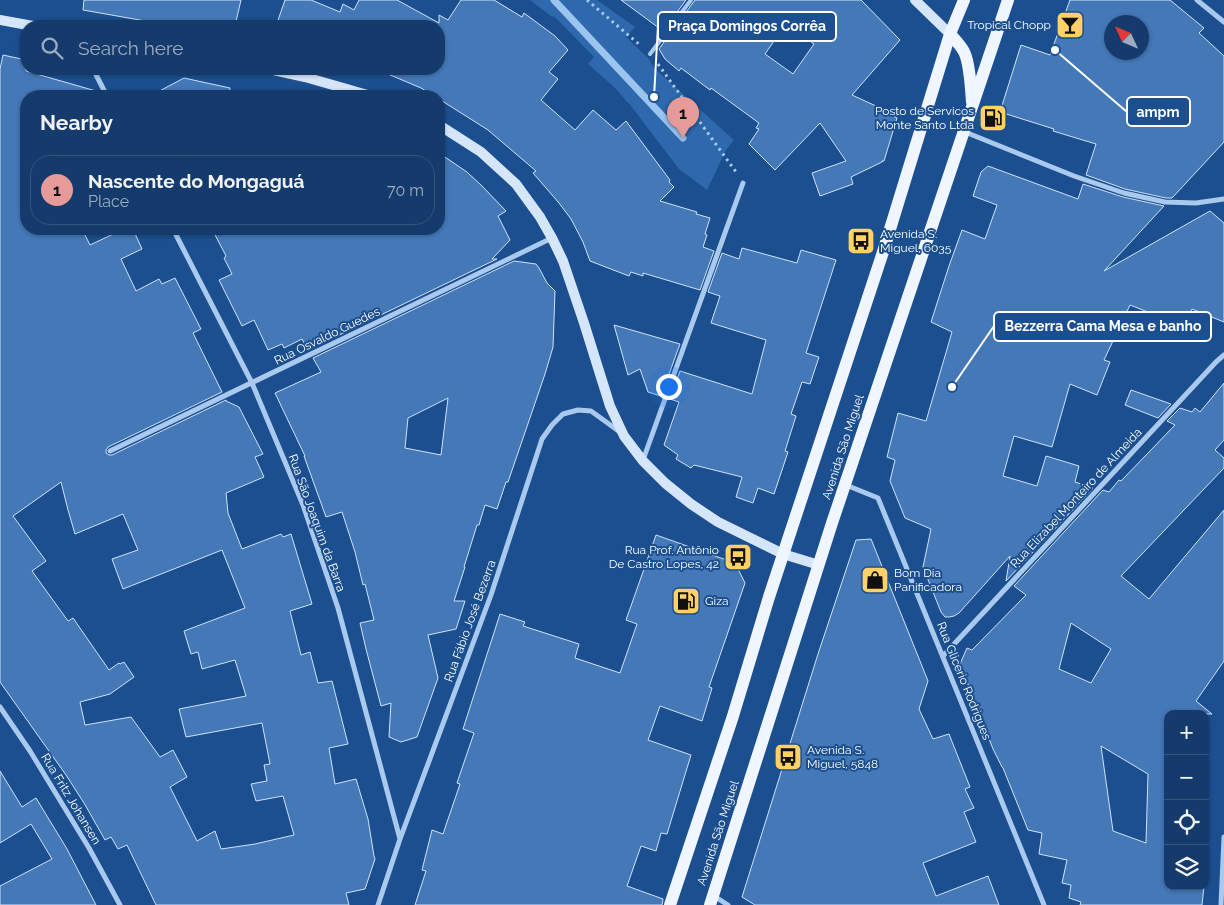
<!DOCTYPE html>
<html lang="en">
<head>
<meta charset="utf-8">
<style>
	:root { --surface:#143b6b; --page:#214673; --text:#f1f3f6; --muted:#9dadc1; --line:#33557e; --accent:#e69b98 }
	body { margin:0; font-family:Raleway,sans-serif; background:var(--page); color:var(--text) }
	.controls { position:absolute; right:15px; bottom:15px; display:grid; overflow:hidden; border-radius:10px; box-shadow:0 1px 4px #0004 }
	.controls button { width:45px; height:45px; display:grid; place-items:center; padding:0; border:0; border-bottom:1px solid var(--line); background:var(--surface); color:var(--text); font:25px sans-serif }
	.compass { position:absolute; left:1104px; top:15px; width:45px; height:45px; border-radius:50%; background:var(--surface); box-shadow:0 1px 4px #0004; rotate:314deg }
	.you { position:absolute; left:668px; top:386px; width:18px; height:18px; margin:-12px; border:4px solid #fff; border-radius:50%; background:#1a73e8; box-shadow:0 0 0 8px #1a73e833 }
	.badge { display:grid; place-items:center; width:32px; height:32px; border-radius:50%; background:var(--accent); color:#111; font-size:16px; font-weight:700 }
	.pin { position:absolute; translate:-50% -41px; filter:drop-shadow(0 1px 2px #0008) }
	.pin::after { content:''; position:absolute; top:26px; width:18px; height:15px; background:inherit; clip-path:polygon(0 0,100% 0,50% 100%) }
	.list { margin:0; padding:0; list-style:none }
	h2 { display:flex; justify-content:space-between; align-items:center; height:65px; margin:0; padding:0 20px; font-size:21px }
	h2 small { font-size:16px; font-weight:400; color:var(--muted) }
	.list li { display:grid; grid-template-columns:32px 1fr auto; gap:15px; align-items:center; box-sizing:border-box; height:70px; margin:0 10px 10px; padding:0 10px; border:1px solid var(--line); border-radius:20px }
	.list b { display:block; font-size:19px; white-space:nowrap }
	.list p { margin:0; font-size:16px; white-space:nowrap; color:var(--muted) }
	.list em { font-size:16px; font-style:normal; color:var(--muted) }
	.icon { flex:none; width:28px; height:28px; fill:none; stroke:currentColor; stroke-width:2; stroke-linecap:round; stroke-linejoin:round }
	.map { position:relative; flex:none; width:1224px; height:905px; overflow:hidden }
	.search { position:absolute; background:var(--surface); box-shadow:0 1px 4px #0004; left:20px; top:20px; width:425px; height:55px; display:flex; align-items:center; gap:12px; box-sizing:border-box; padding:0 18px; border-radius:20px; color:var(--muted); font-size:19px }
	.panel { position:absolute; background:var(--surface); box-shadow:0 1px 4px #0004; left:20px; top:90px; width:425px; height:145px; border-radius:20px }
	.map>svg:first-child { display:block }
	.green { fill:#2e69ad }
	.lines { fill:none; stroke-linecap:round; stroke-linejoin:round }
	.stream { stroke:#9cc4f0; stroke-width:7 }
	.building { fill:#4478b7; stroke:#cfe3fa; fill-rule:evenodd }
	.path { stroke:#a9c9ee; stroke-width:3; stroke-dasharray:2.5 4; stroke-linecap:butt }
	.service { stroke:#a9c9ee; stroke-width:4 }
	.minor { stroke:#a9c9ee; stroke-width:5 }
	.secondary { stroke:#d6e6fa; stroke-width:10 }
	.primary { stroke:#f0f6ff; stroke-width:12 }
	.labels { text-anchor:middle; stroke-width:4; stroke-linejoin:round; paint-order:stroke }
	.poi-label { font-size:12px; fill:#fff; stroke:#1b4f8f; text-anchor:start }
	.street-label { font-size:12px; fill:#fff; stroke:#1b4f8f }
	.leader { fill:none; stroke:#fff; stroke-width:2 }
	.callout-dot { fill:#fff; stroke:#1b4f8f; stroke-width:2 }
	.callout { fill:#1b4f8f; stroke:#fff; stroke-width:2 }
	.callout-label { font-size:14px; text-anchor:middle; font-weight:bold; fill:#fff }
</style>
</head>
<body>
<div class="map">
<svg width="1224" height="905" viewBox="0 0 1224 905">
	<rect width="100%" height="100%" fill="#1b4f8f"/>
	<path class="green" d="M530,0h67l38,27 -9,10 22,21 6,10 80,72 -8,10 -19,40 -28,-21 -48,-63 -17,-19 -26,-23 6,-7 -40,-41 -2,1z"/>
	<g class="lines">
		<path class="stream" d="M554,0l129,138"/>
	</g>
	<path class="building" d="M84,0h157l-6,26h-19l-21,-4 -1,4h-20l-91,-16z
		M285,0h26l29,12 3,-8 11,6 5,-10h38l42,23v-8l9,5 13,-20h33l28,17 2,-4 31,23 13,14 -19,22 9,7 -17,21 34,30 18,-20 23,20 10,-9 44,59 -1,2 5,5 -14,14 37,11 -1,2 14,4 -5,16 2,1 -4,12 11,4 -14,39 -57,-17v3l-12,-4 -2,4 -39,-15 -7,-19 -12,-23 -12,-16 -26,-30 3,-2 -48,-41 -49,-31v-3h-4l-14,-8 -45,-19h63v-43h-163z
		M621,0h65l-23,31z
		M695,0h166l39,40 -48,55 24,11 21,12 -13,43h-2v1l-31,15 2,7 -33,12 -8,-23 34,-12 -26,-38 -45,47 -26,-26 10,-15 -3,-1 3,-5 -48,-35 -1,2 -29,-22 -2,3 -14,-12 -6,-10zM786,24l28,20 -21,30 -28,-20z
		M1070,0h100l34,28 -5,5 25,23v86l-52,56h-6l-41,-9 -39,-14 10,-31 -43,-13 1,-2 -54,-17 21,-67 29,10zM1112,22h30v30h-30z
		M3,55l23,5v11l70,20 -1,5h-69v133h56l8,16 34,-16h9l9,20 -21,10 15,32 23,-12 3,5 13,-6 26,51 -8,4 29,59 -114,55 -2,3v3l3,2h3l114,-55v1l13,6 24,47 -8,3 9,20 -38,16 2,20 14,36 39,-15 2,3 8,-3 21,70 -22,7 11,44 9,-3 8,31 14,-2 16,63 -19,4 6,36 21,-5 12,40 6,37 1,3 -10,30 -19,4 3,12h-193l-29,-60 -9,4 -7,-12 -6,3 -21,-37 -18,-28 -66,-93v-613zM61,482l7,28 7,24 48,-20 15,36 -26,9 11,30 99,-39 23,58 -61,23 7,23 7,-2 4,17 33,-9 11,36 -67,13 7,28 76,-14 8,41 -6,1 3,16 -16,3 5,17 27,-5 11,39 -39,9 -34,5 -6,-18 -18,10 -27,-54 17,-10 -14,-27 -13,7 -29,-40 -46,8 -5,-23 30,-8 24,-17 -10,-15 -4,2 -1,-1 -10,7 -36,-52 -5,3 -36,-50 14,-10 -33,-45z
		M184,78l46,10 -1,8h-79z
		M439,153l28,19 15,14 24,25 -8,5 12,24 -18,19h5l-189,91 -6,-11 -18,9 -2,-4 -14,6 -14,-30 -12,6 -23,-46 13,-6 -8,-16 2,-2 -14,-27h227z
		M988,166l90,33 5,-15 40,13 41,9 -60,65 106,-60 14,12v99l-32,-13 -8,16 -25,-10 -1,1 -28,-11 -26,55 6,2 -13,33 -27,-11 -18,63 -38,-11 -11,40 34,10 9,-30 33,10 -4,16 18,6 -87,93 4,-25 -51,57 -5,3 -5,1h-4l-4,-5 -18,-45 8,-38 -26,-11 -15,-37 5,-21 -8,-3 11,-44 28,8 26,-89 -21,-10 18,-56 13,-36 23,9 12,-34 -24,-9 8,-24z
		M742,248l55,15 4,-13 35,10 -30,93 13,4 -9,27 -8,-2 -11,32 5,2 -11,35 3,1 -14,42 -16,-6 -5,15 -17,-6 6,-20 -48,-12 -3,3 -15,-9 2,-4 -14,-10 15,-43 -9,-3 10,-28 72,23 14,-54 -55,-17 9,-27 -12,-4 14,-39 17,6z
		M514,261l22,3 3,4 8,15 8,8 -2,56 -8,27 -37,108h-2l-9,27 -12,-4 -6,20h-2l-13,42h1l-11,34h11l-9,28 -28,6 10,43 -21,59 -16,5 -12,-5 2,-34 -10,3 -15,-57 -6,-26 14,-3 -9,-36 -2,1 -8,-33 -13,-40 -16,5 -22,-61h1l-30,-63 46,-21 -8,-14zM448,398l-7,57 -36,-7 3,-30z
		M614,325l66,19 -19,52 -13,-4 -8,-23 -12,6z
		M1224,383v57l-9,10 9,8v10l-103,108 28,23 75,-89v151l-28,40 16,13h-44v172h36l-2,19h-122l1,-3 -12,-4 2,-13 -9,-2 5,-23 -28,-6 3,-21 -14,-3 -25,-62 -1,-1 -9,-18 -33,-85 7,-16 5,2 54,-55 -12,-9 89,-96 6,2 10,-12 2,1 54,-56 -8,-4 13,-13 12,4 3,-4 5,4zM1071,623l40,26 -20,34 -32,-14zM1101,746l47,28 -2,69 -33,-12z
		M1131,390l40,14 -13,14 -33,-13z
		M656,535l79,28 10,20 -36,104 3,1 -10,33 -42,-15 -12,34 43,15 -24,79 -6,-1 -5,18 -15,-5 -14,40 36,13 -1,6h-247l11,-34 -4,-1 10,-40 11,4 17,-50 -3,-1 17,-50 -11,-4 37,-115 25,8 -2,4 56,18 -4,14 45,15 17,-49 -11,-4z
		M871,539l57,142 -9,28 14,30 16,-5 21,53 -5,2 9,19 -10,4 12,30 -53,21 13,33 52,-20 11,29h-244l-13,-8 76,-243 38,-114z
		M0,771l22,36 14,-9 31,51 29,56h-96v-19l52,-27 -21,-35 -31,19z"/>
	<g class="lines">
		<path class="path" d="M587,0l53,45
			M658,64l78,108"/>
		<path class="service" d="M650,54l41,-54"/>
		<path class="minor" d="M1197,0l27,22
			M93,69l14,27
			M965,132l109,44 50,17 41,9 31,1 28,-4
			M173,229l79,154 51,122 35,103 62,231
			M110,451l442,-213
			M643,460l100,-277
			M846,485l32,13 166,407
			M943,656l273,-294 8,-7
			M0,707l30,44 59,97 31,57
			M714,896l14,9
			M378,905l22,-66 91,-244 51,-156 10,-14 11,-11 15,-4 13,1 29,21
			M1221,905l3,-68"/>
		<path class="secondary" d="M915,0l35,34
			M0,20l33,6
			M269,69l36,8 66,19
			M439,125l42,27 35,32 24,33 12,21 11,23 21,62 26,83 14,30 19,25 22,22 26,21 27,18 65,32 36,11"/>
		<path class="primary" d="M950,34c5,6 12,12 15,20 5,12 6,35 7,48
			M670,905l63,-189 36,-119 114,-345 67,-218 14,-34
			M710,905l122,-382 176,-523"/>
	</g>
	<defs>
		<symbol id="bar-square" viewBox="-11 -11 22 22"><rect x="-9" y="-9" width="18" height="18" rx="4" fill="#ffd166" stroke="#1b4f8f"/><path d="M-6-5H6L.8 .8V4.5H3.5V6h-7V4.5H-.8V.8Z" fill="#111"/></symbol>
		<symbol id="fuel-square" viewBox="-11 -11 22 22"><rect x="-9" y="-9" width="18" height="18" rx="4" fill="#ffd166" stroke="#1b4f8f"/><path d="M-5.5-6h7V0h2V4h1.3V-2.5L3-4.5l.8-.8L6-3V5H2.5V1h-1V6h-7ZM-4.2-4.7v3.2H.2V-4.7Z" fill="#111"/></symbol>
		<symbol id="bus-square" viewBox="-11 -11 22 22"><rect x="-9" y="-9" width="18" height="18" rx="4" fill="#ffd166" stroke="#1b4f8f"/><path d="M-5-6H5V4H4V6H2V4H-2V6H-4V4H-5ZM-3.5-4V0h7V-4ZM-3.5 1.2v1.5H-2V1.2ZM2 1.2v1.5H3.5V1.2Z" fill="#111"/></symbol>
		<symbol id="shop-square" viewBox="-11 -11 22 22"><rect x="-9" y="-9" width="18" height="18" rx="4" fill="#ffd166" stroke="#1b4f8f"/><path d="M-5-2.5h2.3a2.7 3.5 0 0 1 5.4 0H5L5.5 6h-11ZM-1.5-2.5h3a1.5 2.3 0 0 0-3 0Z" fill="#111"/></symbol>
	</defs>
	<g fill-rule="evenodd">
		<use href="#bar-square" x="1054" y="9" width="32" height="32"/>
		<use href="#fuel-square" x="977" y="102" width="32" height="32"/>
		<use href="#bus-square" x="845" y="225" width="32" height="32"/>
		<use href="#bus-square" x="722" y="541" width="32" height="32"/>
		<use href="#shop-square" x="859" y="564" width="32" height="32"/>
		<use href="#fuel-square" x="670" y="585" width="32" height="32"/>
		<use href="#bus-square" x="772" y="741" width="32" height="32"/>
	</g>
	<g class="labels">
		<g class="poi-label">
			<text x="1051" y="29" text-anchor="end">Tropical Chopp</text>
			<text x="974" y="115" text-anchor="end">Posto de Servicos<tspan x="974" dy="14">Monte Santo Ltda</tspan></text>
			<text x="880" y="238">Avenida S.<tspan x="880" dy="14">Miguel, 6035</tspan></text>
			<text x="719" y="554" text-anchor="end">Rua Prof. Antônio<tspan x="719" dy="14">De Castro Lopes, 42</tspan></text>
			<text x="894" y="577">Bom Dia<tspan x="894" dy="14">Panificadora</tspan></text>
			<text x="705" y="605">Giza</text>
			<text x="807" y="754">Avenida S.<tspan x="807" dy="14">Miguel, 5848</tspan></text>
		</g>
		<g class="street-label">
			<text transform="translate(327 336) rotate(-26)" y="4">Rua Osvaldo Guedes</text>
			<text transform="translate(843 447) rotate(-72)" y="4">Avenida São Miguel</text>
			<text transform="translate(1076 498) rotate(-47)" y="4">Rua Elizabel Monteiro de Almeida</text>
			<text transform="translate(317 523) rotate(70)" y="4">Rua São Joaquim da Barra</text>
			<text transform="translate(470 621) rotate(-70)" y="4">Rua Fábio José Bezerra</text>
			<text transform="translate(964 681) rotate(68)" y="4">Rua Glicerio Rodrigues</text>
			<text transform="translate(71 799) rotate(59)" y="4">Rua Fritz Johansen</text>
			<text transform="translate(718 833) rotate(-72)" y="4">Avenida São Miguel</text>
		</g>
	</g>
	<path class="leader" d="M654 97L658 26M1055 50L1127 112M952 387L994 326"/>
	<g class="callout-dot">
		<circle cx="654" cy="97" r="5"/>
		<circle cx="1055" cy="50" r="5"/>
		<circle cx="952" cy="387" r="5"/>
	</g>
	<g class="callout">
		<rect x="658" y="12" width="178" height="29" rx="5"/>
		<rect x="1127" y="97" width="63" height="29" rx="5"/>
		<rect x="994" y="312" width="217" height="29" rx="5"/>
	</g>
	<g class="callout-label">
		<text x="747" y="31">Praça Domingos Corrêa</text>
		<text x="1158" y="117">ampm</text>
		<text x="1103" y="331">Bezzerra Cama Mesa e banho</text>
	</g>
</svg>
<div class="controls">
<button>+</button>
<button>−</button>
<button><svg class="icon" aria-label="locate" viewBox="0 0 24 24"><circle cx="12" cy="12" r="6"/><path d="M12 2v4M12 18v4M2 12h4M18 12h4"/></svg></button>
<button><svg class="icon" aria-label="layers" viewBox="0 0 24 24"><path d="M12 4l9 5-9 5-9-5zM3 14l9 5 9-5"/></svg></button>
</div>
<svg class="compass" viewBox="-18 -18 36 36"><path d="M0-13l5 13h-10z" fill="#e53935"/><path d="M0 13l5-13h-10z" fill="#9dadc1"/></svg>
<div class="you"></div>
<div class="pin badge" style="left:683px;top:138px">1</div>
<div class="search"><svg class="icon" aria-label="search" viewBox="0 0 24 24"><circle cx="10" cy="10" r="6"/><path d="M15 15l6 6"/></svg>Search here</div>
<section class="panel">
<h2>Nearby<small></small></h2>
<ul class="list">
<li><span class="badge">1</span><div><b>Nascente do Mongaguá</b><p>Place</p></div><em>70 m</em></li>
</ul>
</section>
</div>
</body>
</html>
